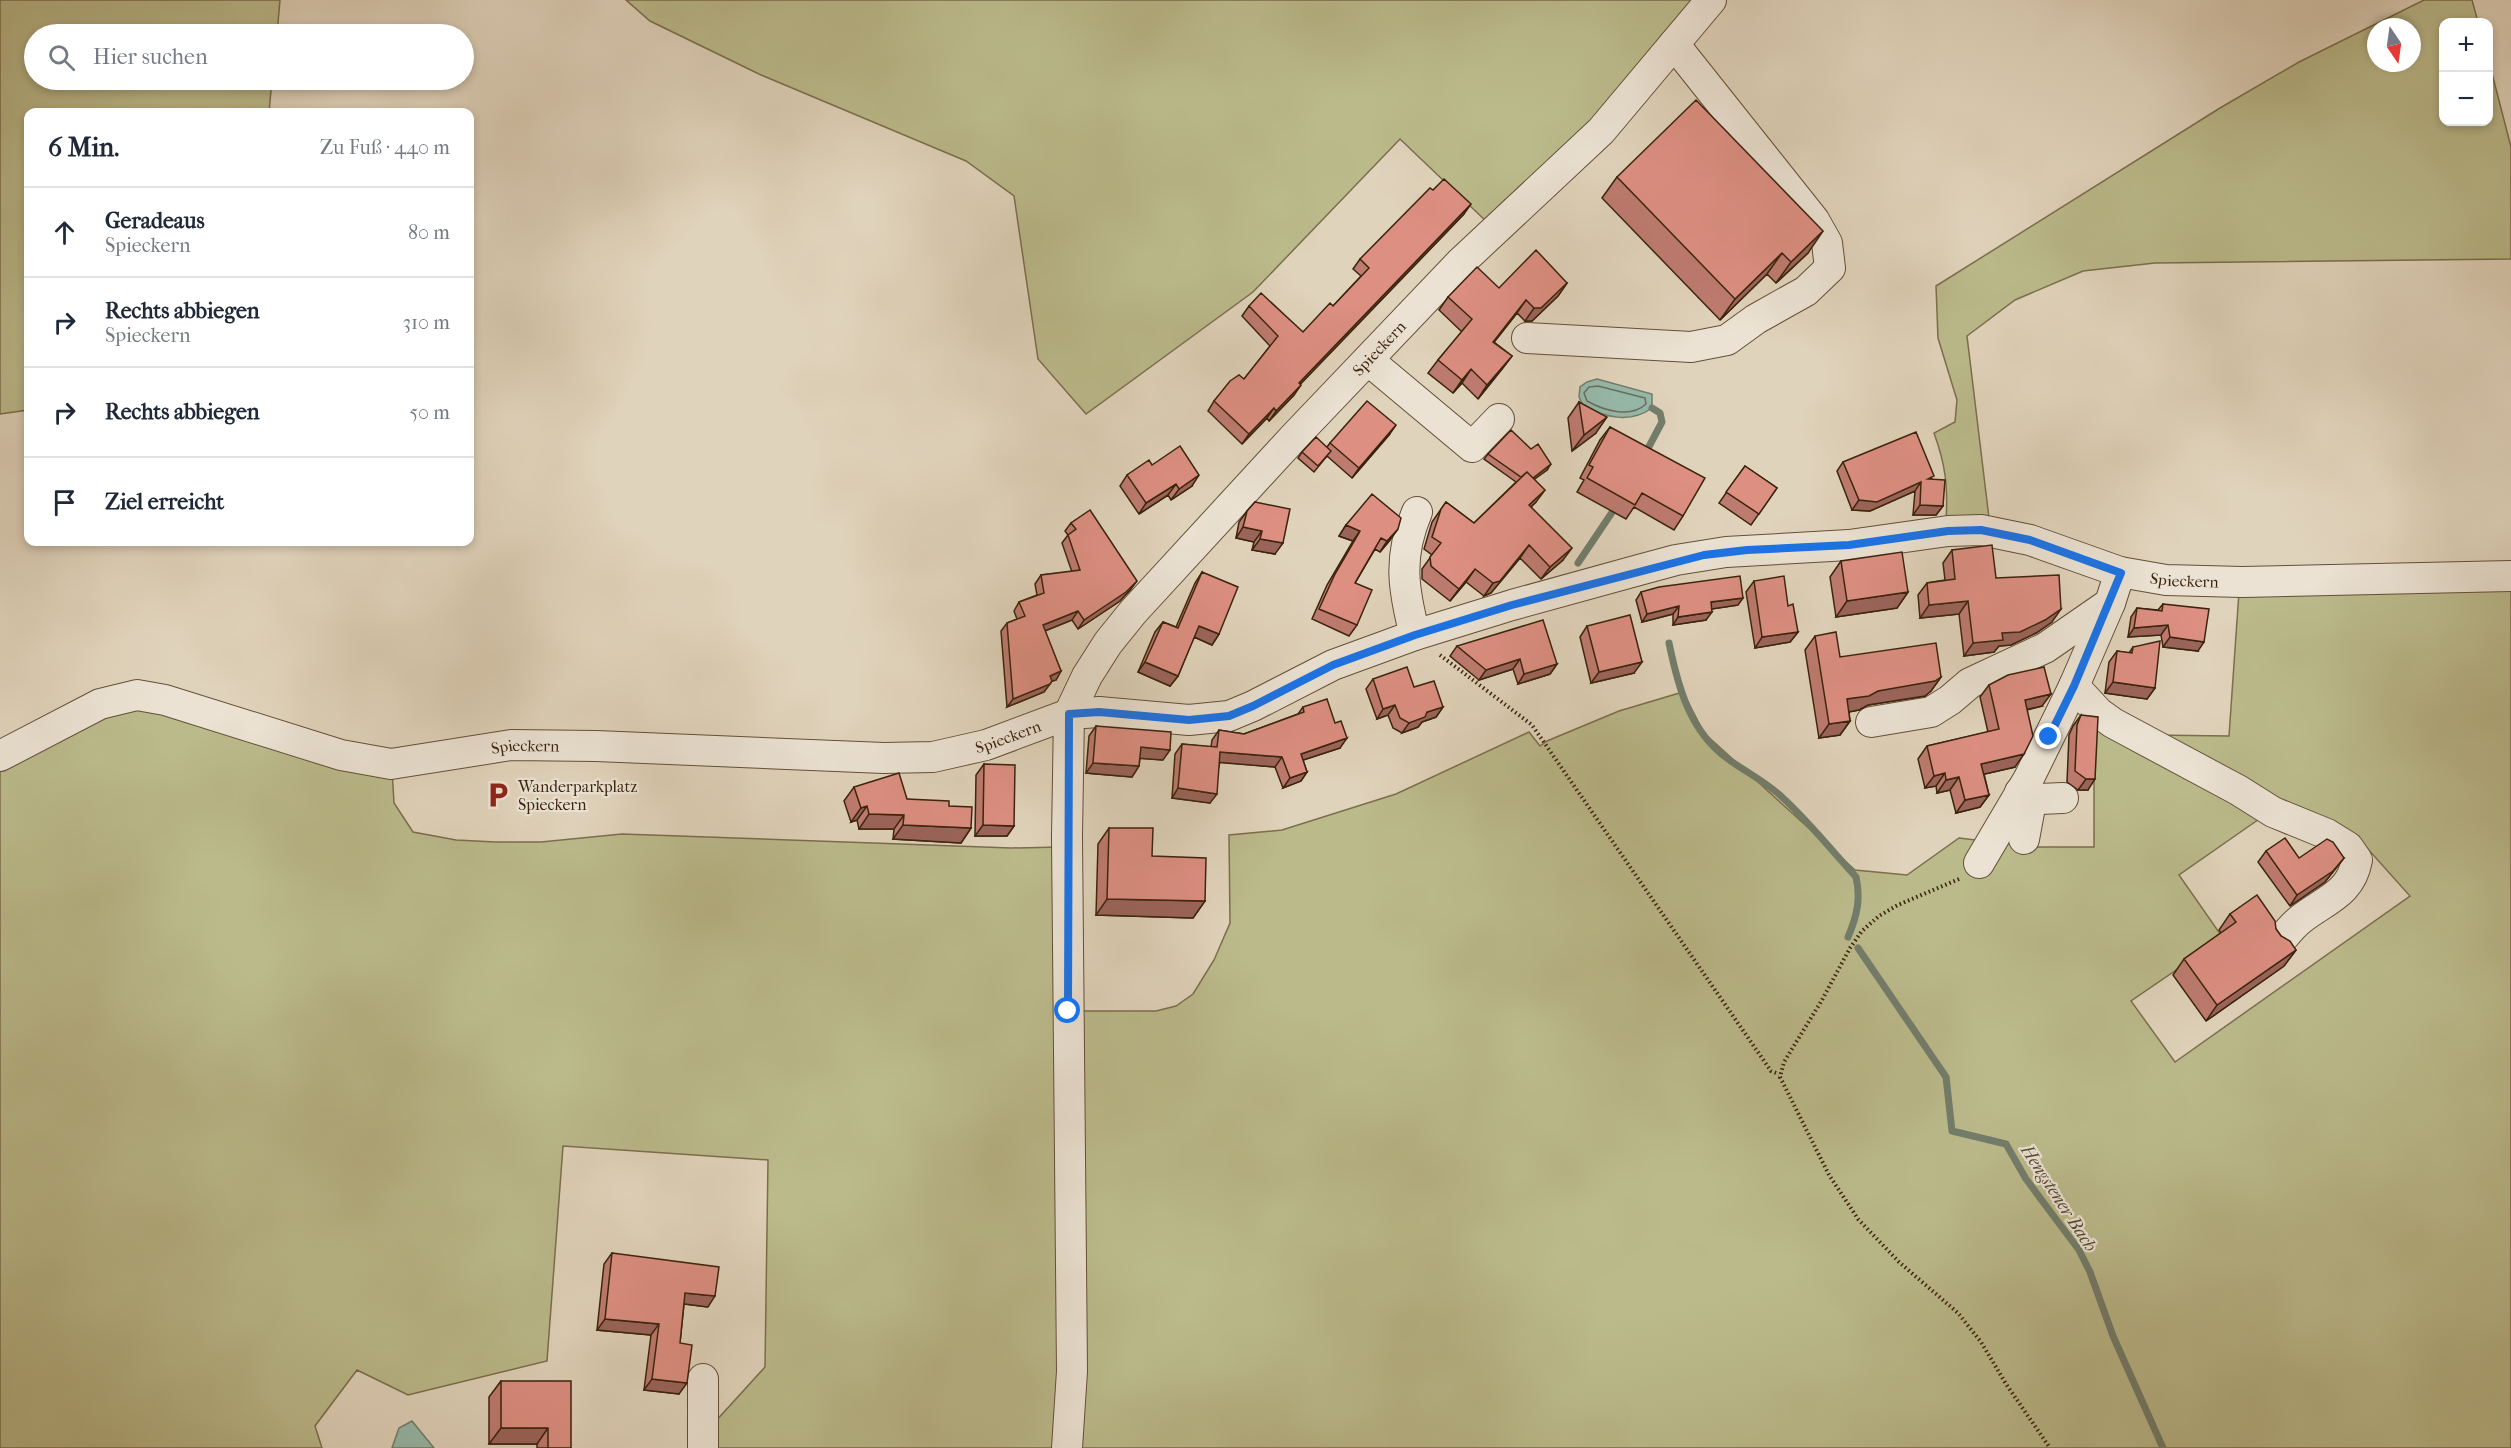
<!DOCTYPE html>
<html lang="de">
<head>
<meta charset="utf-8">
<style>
	:root { --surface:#fff; --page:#f6f6f7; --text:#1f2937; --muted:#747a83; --line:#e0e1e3 }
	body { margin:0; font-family:"IM FELL French Canon",serif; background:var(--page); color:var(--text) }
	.controls { position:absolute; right:18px; top:18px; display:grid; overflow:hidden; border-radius:12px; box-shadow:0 3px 9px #0003 }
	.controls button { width:54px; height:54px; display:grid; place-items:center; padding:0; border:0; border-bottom:2px solid var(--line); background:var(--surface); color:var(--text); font:30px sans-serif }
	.compass { position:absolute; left:2367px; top:18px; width:54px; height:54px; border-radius:50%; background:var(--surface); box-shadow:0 3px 9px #0003; rotate:167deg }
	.stop { position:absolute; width:18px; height:18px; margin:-14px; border:4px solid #1a73e8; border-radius:50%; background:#fff }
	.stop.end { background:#1a73e8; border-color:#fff; box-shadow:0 2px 6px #0008 }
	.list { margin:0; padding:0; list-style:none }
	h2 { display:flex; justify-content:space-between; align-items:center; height:78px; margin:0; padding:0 24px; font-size:26px }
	h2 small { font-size:20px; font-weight:400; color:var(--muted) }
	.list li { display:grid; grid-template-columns:39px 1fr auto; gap:18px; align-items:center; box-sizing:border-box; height:90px; padding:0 24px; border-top:2px solid var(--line) }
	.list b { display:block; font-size:22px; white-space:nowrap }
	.list p { margin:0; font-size:20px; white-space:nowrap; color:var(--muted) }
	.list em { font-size:20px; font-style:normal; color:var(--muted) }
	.icon { flex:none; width:33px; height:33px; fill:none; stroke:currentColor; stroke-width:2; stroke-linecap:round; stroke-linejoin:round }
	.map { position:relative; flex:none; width:2511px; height:1448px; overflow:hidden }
	.search { position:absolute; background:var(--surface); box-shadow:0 3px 9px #0003; left:24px; top:24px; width:450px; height:66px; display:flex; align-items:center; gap:15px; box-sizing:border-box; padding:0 21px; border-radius:33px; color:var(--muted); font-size:22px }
	.panel { position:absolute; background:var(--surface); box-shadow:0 3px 9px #0003; left:24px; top:108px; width:450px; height:438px; border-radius:12px }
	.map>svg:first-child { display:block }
	.green { fill:#bbba8b; stroke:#7b6e4c; stroke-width:1.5; fill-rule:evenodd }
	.water { fill:#96b9aa; stroke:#727d6b; stroke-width:1.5 }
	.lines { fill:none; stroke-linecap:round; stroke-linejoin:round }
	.shore { stroke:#686e5c; stroke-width:1.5 }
	.stream { stroke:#727d6b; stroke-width:7 }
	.minor-casing { stroke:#644f38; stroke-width:32 }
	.path { stroke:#3b230d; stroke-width:4; stroke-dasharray:1.5 3; stroke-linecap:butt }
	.minor { stroke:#ebe2d3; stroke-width:30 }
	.wall { fill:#be7b70; stroke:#3b230d; stroke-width:1.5 }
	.shaded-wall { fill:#9b645b; stroke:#3b230d; stroke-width:1.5 }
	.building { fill:#dd8f82; stroke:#3b230d; stroke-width:1.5 }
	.route { stroke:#1a73e8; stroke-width:8 }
	.labels { text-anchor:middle; stroke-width:4.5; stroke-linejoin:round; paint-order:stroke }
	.street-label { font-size:16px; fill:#3b230d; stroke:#ebe2d3 }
	.poi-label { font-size:16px; fill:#3b230d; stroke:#ebe2d3; text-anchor:start }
	.water-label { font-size:18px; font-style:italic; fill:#524834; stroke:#ebe2d3 }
</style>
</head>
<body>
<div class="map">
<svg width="2511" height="1448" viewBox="0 0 2511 1448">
	<rect width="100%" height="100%" fill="#e0d3bb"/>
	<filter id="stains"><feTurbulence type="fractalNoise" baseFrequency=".00333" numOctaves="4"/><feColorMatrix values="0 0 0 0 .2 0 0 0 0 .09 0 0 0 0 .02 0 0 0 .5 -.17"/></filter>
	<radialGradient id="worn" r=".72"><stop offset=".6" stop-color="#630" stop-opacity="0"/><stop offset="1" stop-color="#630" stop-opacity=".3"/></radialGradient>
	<path class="green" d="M0,0h280l-3,34h-243v46h238l-3,32h-241v298l-28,4z
		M626,0h1074l-101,115 -111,108 -88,-84 -147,153 -167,122 -48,-55 -24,-163 -48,-35 -205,-86 -111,-54z
		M2424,0h48l6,22h-34v100h44l1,-60 22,85v112l-356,4 -72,8 -68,29 -48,36 22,182 -43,4c2,-35 0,-56 -12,-89l21,-11 2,-22 -19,-62 -2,-52 284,-178 79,-46zM2376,27h36v36h-36z
		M2511,576v872h-1807l11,-26 50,-55 3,-207 -205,-14 -16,215 -139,34 -51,-25 -42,56 7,22h-322v-683l94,-48 54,-13 244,65 2,34 19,29 43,8 39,2h46l81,-8 389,14 50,-1 1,164h94l20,-5 17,-12 21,-34 16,-37 -1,-88 53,-5 114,-36 133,-62 11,14 7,-5 72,-30 64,-19 21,41 151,137 52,5 52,-37 75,9h60v-127l57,15 78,1 10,-144zM2275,808l92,40 43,48 -235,166 -44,-61 92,-63 -44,-63z"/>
	<path class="water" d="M1597,379l55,15v14c-22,16 -47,9 -69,-2l-4,-9 1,-10 7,-5z
		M412,1421l22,27h-42l7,-20z"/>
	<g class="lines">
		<path class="shore" d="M1598,386l47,12 1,6c-16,15 -43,6 -59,-3l-3,-8 5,-6z"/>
		<path class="stream" d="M1644,456l18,-34 -2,-9 -8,-5
			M1578,563l39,-58
			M1669,643c9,44 21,89 59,116 19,14 39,23 56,40 26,24 48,52 72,78 5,22 1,39 -8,60
			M1858,948l88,129 6,54 54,13 20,35 53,71 11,22 23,64 50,112"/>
		<defs>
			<g id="minor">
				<path d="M1527,338l164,9 36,-7 29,-21 50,-28 24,-23 -3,-25 -13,-23 -140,-176"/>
				<path d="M1368,360l104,87 27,-28"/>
				<path d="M1415,635c-12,-46 -17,-78 2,-123"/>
				<path d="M2074,686l25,27 14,10 125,67 35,22 54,22 21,13 9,13c-6,34 -32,40 -56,59 -8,6 -14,14 -20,21"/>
				<path d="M1871,722l60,-10 19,-12 20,-17 75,-35 65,-45 10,-31"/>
				<path id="s1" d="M0,756l100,-52 37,-9 28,5 176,55 50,9 120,-19 85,1 288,12 49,-1 53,-12 83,-31 30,-2 90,8 40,-4 24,-10 80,-41 82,-30 97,-30 127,-35 37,-10 50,-8 123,-7 99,-14 33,-1 49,10 90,32 46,8 76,2 269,-6"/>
				<path d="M2020,792l19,7 24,-1"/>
				<path d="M2024,839l8,-43"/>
				<path d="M1979,863l49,-83 46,-94 36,-83"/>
				<path d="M703,1379v69"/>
				<path id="s2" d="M1067,1448l5,-77 -5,-534 2,-123 18,-38 21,-33 25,-31 161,-175 166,-174 141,-132 110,-131"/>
			</g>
		</defs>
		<use href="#minor" class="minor-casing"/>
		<path class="path" d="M1440,655l92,70 239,346 8,3
			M1959,879l-61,26 -19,11 -17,15 -12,17 -28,52 -38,62 -4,15 49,98 29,44 41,43 59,51 23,29 25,42 44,64"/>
		<use href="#minor" class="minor"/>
	</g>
	<path class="wall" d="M1617,177l191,76 -32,30 -9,-9 -47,46 -118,-122z
		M1464,214l-164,170 -6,11 -25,26 -2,-3 -25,26 -34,-33 6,-10 30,-22 26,-33 -28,-30 7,-10 54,26 30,-26 28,-30 -8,-7 7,-10z
		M1567,283l-9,13 -26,25h-7l-8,-8 -23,29 18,14 -10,13 -24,30 -16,-16 -9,10 -25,-20 10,-13 24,-28 -23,-22 9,-13 51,-9z
		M1579,402l17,31 -24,18 -4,-33z
		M1610,427l73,89 -9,14 -40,-23 -8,12 -49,-27 7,-12 -4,-2 20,-38z
		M1389,435l-37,43 -25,-22 -13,16 -16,-14 4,-6 25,-5 3,-4z
		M1488,454l59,16 -13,9 2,23 -5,5 32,53 -22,19 -21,-21 -29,35 -7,3 -18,-14 -16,19 -28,-22v-10l10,-14 -8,-6 8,-27 14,-20 28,21 42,-41 -32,-23z
		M1843,462l89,17 11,27 -7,9h-23l2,-24 -45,20 -18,-1 -15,-39z
		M1152,465l40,21 -21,14 -3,-5 -29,19 -19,-28 7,-11z
		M1745,466l32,22 -26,37 -32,-22z
		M1255,502l20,52 -23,-4 2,-8 -18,-4 3,-16 8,-11z
		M1071,523l60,66 -11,12 -42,28 -6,-9 -27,11 16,40 -5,9 -4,1 -8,11 -37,15 -6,-76 6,-8 10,-4 -3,-8 5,-9 18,-7 -2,-11 6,-9 31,-3 -10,-29 6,-8 -3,-4z
		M1346,525l44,15 -10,12 -5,-3 -20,34 2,42 -8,11 -37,-17 15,-34 26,-44 -14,-5z
		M1952,550l44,28 56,44 -16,11 -25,12 -12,1 -5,6 -30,4 -5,-42 -39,4 -2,-23 9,-12 18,-3 -2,-17z
		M1841,561l67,31 -11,16 -61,9 -6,-40z
		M1202,572l17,62 -7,11 -18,-8 -16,39 -8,10 -32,-14 17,-40 8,-10 13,5 19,-44z
		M1754,581l34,25 10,26 -8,10 -35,6 -9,-56z
		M1641,592l97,13 -27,4 -5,11 -33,5v-11l-31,8 -6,-22z
		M2163,604l35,47 -35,-4 -2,-12 -33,2 3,-20 6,-9 21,2z
		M1587,626l47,47 -43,10 -11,-46z
		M1815,636l25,21 101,20 -10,14 -6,5 -57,9 -9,5 -10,2 1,9 -10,14 -21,3 -14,-88z
		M1457,646l100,18 -7,10 -32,10 -5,-15 -34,11 -29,-24z
		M2133,647l22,41 -8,11 -42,-6 4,-31 8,-11 12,2z
		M1373,679l41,8 29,20 -7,10 -14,5 -4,5 -16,6 -9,-5 -5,-13 -11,4 -11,-30z
		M1989,685l53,21 -15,4 -12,57 -31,7 5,21 -9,12 -24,6 -6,-23 -13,3 -1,-7 -11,2 -7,-29 9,-13 61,-14 -8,-35z
		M1303,707l37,41 -37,12 4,12 -6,9 -18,7 -8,-21 -55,-5 -10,41 -38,-5 3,-44 7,-10 29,3 1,-7 7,-10 25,4 54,-20z
		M2081,715l7,75h-10l-11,-8 2,-47 4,-9z
		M1096,726l67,34 -23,-2 -1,8 -7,11 -46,-4 3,-37z
		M984,764l30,62 -7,10h-32l1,-61z
		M854,787l53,12 42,7 22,22 -10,15 -68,-4 1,-10h-35l-2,-9 -6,2 -7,-21z
		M1109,828l43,28 53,45 -12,17 -97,-3 2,-71z
		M2266,851l33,7h45l-19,24 -35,24 -32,-44z
		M2230,914l46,15 5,7 15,14 -12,16 -78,55 -33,-46 11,-16 37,-26 -2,-3z
		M612,1253l96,54 -24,-3 -4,39 -1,51 -35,-4 7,-55 -54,-5 7,-66z
		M501,1381l70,67h-34v-4h-48v-47z"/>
	<path class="shaded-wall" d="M1471,204l-7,10 -172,179 7,-10z
		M1823,231l-15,22 -32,30 15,-21z
		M1782,253l-15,21 -47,46 15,-21z
		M1567,283l-9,13 -26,25h-7l9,-13z
		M1526,300l-9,13 -33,42 9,-13z
		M1512,356l-10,13 -24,30 9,-14z
		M1471,369l-9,14 -9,10 9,-13z
		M1301,385l-7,10 -25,26 7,-10z
		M1274,408l-7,10 -25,26 7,-10z
		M1607,417l-11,16 -24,18 12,-16z
		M1396,425l-7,10 -37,43 7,-10z
		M1551,464l-4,6 -23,17 4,-5z
		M1199,475l-7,11 -21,14 8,-11z
		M1921,482l-6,9 -45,20 -18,-1 7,-10z
		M1176,484l-8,11 -29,19 7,-11z
		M1545,490l-9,12 -16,15 9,-12z
		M1920,505l23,1 -7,9h-23z
		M1346,525l14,6 -7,10 -14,-5z
		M1243,527l19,4 -8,11 -18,-4z
		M1398,529l-8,11 -10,12 7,-11z
		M1260,539l23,4 -8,11 -23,-4z
		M1529,545l-9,13 -29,35 -7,3 9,-13z
		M1572,548l-9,12 -22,19 9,-12z
		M1475,569l-9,13 -16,19 9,-12z
		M1137,581l-6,8 -11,12 -42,28 6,-9z
		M1908,592l-11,16 -61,9 11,-16z
		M1743,598l-5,7 -33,5 6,-8z
		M1968,601l-9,13 -39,4 9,-13z
		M1679,606l-6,8 -31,8 5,-8z
		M2061,609l-9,13 -16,11 -25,12 -12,1 -5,6 -30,4 9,-13z
		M1078,611l-6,9 -35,14 6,-9z
		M1712,612l-6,8 -33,5 5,-8z
		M2168,625l-7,10 -33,2 6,-9z
		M1199,626l20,8 -7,11 -20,-9z
		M1798,632l-8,10 -35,6 7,-11z
		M2170,637l34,5 -6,9 -35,-4z
		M1520,659l-7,10 -34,11 7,-10z
		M1145,662l33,14 -8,10 -32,-14z
		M1642,662l-8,11 -43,10 8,-11z
		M1557,664l-7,10 -32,10 6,-10z
		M1061,671l-5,9 -12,4 6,-8z
		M1941,677l-10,14 -6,5 -57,9 -9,5 -22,4 10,-15 31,-8z
		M2113,682l42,6 -8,11 -42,-6z
		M1050,684l-6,8 -37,15 6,-8z
		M2051,694l-9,12 -26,6 9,-12z
		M1395,705l-7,10 -11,4 6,-10z
		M1443,707l-7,10 -14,5 -4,5 -16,6 7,-10 18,-11z
		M1850,721l-10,14 -21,3 10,-14z
		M1347,738l-7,10 -46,15 7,-9z
		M1141,747l29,3 -7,10 -29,-2z
		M1220,752l62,5 -7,10 -61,-5z
		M2024,754l-9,13 -43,10 9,-13z
		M1093,763l46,3 -7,11 -46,-4z
		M1307,772l-6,9 -18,7 7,-10z
		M1945,773l-9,13 -11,2 9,-12z
		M1959,777l-9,13 -13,3 9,-13z
		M2086,779h9l-7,11h-10z
		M1178,788l39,6 -7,9 -38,-5z
		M1989,795l-9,12 -24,6 9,-13z
		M867,806l-10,14 -6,2 10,-14z
		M869,814l35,1 -10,14h-35z
		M903,825l68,3 -10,15 -68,-4z
		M983,825l31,1 -7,10h-32z
		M2344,858l-19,24 -35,24 7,-11z
		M1107,899l98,2 -12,17 -97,-3z
		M2296,950l-12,16 -78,55 11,-16z
		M685,1293l30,3 -7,11 -31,-4z
		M605,1319l54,5 -8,11 -54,-5z
		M652,1379l35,4 -8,11 -35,-4z
		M501,1428h47l-11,16h-48z"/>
	<path class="building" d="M1696,100l127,131 -32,31 -9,-9 -47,46 -118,-122z
		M1444,179l27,25 -172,179 2,2 -25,26 -2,-3 -25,26 -35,-33 16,-20 9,-6 5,4 34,-43 -29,-30 12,-13 42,39 27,-29 3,3 36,-38 -9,-9 70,-71 3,2z
		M1536,250l31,33 -26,25h-7l-8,-8 -33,42 19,14 -25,29 -16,-16 -9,11 -24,-20 34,-41 -24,-22 29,-30 22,21z
		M1367,401l29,24 -37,43 -29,-25z
		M1579,402l28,15 -23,18z
		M1610,427l95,51 -22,38 -41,-23 -7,12 -48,-27 6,-11 -4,-2z
		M1511,430l20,19 7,-5 13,20 -18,14 -6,-6 -6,5 -33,-23z
		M1916,432l18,44 -6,3 17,1 -2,26 -23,-1 1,-23 -44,20 -18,-2 -16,-38z
		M1316,437l15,14 -13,15 -16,-14z
		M1180,446l19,29 -20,14 -3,-5 -30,19 -19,-28 22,-15 3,5z
		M1745,466l32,22 -18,26 -33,-22z
		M1527,472l18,18 -16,15 43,43 -22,19 -21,-22 -29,36 -7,2 -18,-14 -16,20 -28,-23 -1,-9 11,-14 -9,-6 9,-28 5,-7 28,21z
		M1372,494l29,24 -3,11 -11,12 -6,-3 -26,45 17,7 -15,35 -38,-16 16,-35 25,-43 -14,-6z
		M1255,502l35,7 -7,34 -23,-4 2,-8 -19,-4 4,-16z
		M1090,510l47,71 -11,11 -42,28 -6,-9 -35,14 18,46 -11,5 2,5 -2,3 -37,15 -6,-76 18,-7 -6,-14 25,-9 -3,-18 39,-5 -12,-35 8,-6 -5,-6z
		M1992,545l4,33 63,-3 2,34 -16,11 -25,12 -18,1 1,7 -30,3 -5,-42 -39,4 -2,-22 28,-4 -3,-29z
		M1902,552l6,40 -61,9 -6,-40z
		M1202,572l36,15 -19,47 -20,-8 -21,50 -33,-14 18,-40 15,6z
		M1740,576l3,22 -32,4 1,10 -34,5 1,-11 -32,8 -6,-22 18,-5z
		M1784,576l4,30 5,-2 5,28 -36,5 -8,-56z
		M2163,604l46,5 -5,33 -34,-5 -2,-12 -34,3 3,-20 25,3z
		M1630,615l12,47 -43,10 -12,-46z
		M1543,620l14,44 -33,10 -4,-15 -34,11 -29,-24z
		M1836,632l4,25 96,-14 5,34 -6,4 -57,10 -9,5 -22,3 3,22 -21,3 -14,-88z
		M2160,641l-5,47 -42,-6 4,-31 15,2 1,-6z
		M1407,667l7,20 20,-6 9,26 -16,5 -2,5 -16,6 -9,-5 -5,-13 -12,4 -10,-30z
		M2044,667l7,27 -26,6 8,36 -9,18 -43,10 8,31 -24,5 -6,-23 -13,3 -1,-7 -11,3 -7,-30 72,-17 -10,-44 19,-10z
		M1327,699l8,24 6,-2 6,17 -46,16 6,18 -17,6 -8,-21 -62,-5 -3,42 -39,-6 4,-44 35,3 2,-17 25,4 60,-22 -1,-5z
		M2081,715l17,2 -3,62h-9l-11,-8 2,-46z
		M1096,726l75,6 -1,18 -29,-3 -2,19 -46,-3z
		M984,764l31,1 -1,61 -31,-1z
		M899,773l8,26 42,2v5l23,1 -1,21 -68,-3 1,-10 -35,-1 -2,-8 -6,2 -7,-21z
		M1109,828h44l-1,28 54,2 -1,43 -98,-2z
		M2285,838l14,20 28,-19 6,3 11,16 -11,13 -36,24 -31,-44z
		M2257,895l18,26 1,8 5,7 9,5 6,9 -79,55 -33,-46 52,-37 -6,-8z
		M612,1253l107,14 -4,29 -30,-3 -5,50 12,2 -5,38 -35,-4 7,-55 -54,-5z
		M501,1381h70v67h-23v-20h-47z"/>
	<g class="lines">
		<path class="route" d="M1068,1011l1,-297 30,-2 90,8 40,-4 24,-10 80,-41 82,-30 97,-30 192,-50 43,-5 102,-5 99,-14 33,-1 49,10 91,33 -47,113 -25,51"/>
	</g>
	<defs>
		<symbol id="parking-bare" viewBox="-9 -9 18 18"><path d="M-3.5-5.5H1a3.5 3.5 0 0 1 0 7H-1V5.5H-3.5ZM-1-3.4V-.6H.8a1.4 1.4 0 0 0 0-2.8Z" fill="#8f2418" stroke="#ebe2d3" stroke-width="2.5" paint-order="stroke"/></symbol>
	</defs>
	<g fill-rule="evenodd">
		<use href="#parking-bare" x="479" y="776" width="38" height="38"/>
	</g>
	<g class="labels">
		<g class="street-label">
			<text dy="6" stroke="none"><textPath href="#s2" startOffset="1216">Spieckern</textPath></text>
			<text dy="6" stroke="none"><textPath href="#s1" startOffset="2254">Spieckern</textPath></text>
			<text dy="6" stroke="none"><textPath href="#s1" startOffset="1036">Spieckern</textPath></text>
			<text dy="6" stroke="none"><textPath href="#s1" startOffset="550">Spieckern</textPath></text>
		</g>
		<g class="poi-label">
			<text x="518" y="792">Wanderparkplatz<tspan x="518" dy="18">Spieckern</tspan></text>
		</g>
		<g class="water-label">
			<text transform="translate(2059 1198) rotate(57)" y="6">Hengstener Bach</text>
		</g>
	</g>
	<rect width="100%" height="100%" filter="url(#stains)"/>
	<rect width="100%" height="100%" fill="url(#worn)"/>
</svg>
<div class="controls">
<button>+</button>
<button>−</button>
</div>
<svg class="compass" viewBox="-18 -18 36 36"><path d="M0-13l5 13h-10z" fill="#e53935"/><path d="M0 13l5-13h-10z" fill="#747a83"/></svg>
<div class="stop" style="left:1068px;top:1011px"></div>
<div class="stop end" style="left:2049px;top:737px"></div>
<div class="search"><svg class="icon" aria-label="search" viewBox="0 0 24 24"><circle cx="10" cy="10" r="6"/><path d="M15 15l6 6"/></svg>Hier suchen</div>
<section class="panel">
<h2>6 Min.<small>Zu Fuß · 440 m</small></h2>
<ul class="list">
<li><svg class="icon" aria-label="ahead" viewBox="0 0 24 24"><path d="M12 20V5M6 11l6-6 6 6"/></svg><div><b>Geradeaus</b><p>Spieckern</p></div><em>80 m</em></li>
<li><svg class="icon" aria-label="right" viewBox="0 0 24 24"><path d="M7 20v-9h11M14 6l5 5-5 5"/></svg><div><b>Rechts abbiegen</b><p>Spieckern</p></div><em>310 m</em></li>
<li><svg class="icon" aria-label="right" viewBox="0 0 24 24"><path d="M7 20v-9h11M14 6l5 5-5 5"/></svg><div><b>Rechts abbiegen</b></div><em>50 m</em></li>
<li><svg class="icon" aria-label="arrive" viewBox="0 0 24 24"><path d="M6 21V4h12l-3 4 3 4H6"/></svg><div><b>Ziel erreicht</b></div></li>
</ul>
</section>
</div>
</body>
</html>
